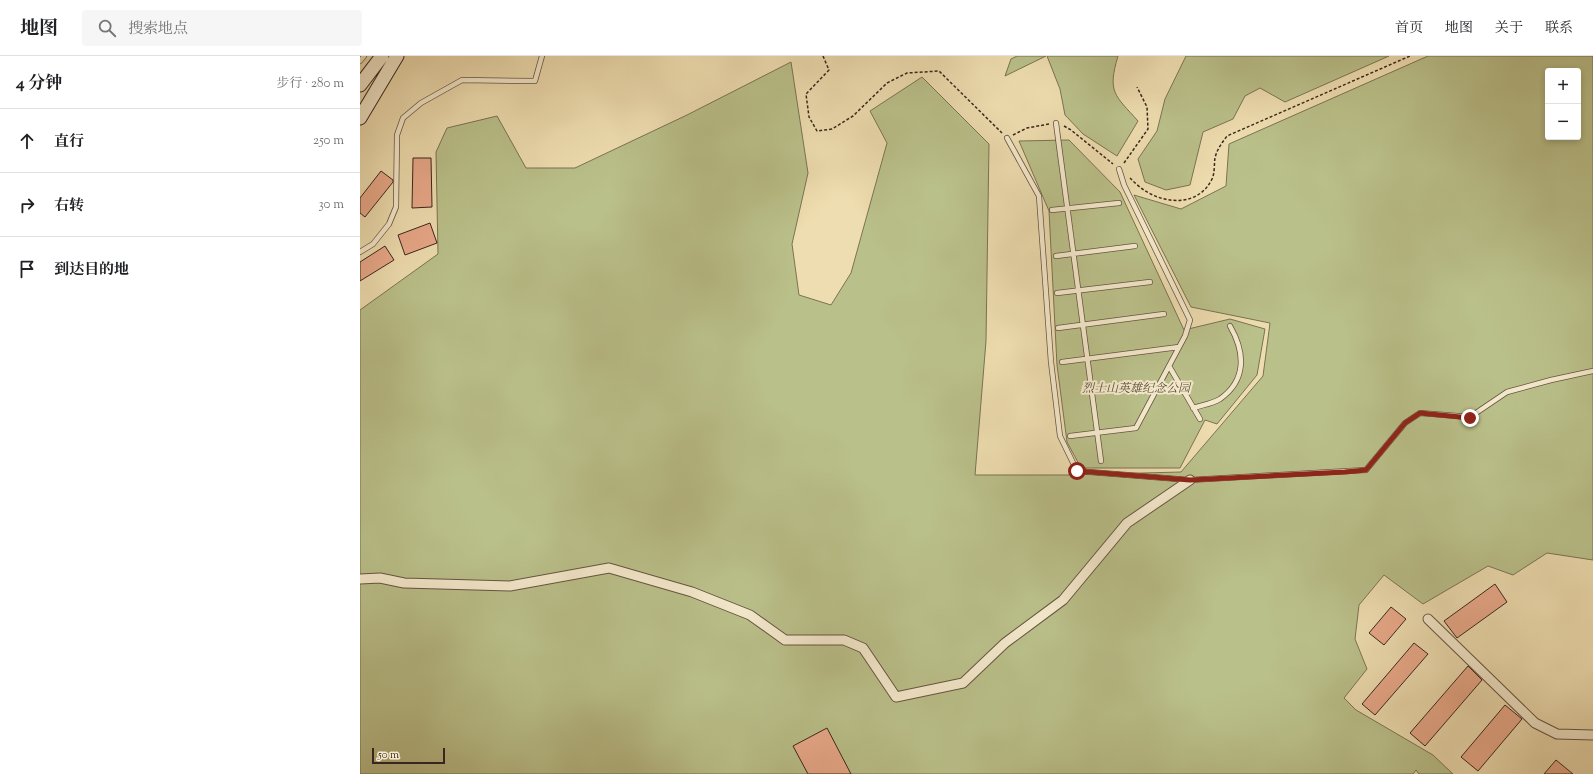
<!DOCTYPE html>
<html lang="zh">
<head>
<meta charset="utf-8">
<style>
	:root { --surface:#fff; --page:#f6f6f6; --text:#202124; --muted:#757577; --line:#e0e0e0 }
	body { margin:0; font-family:"Sorts Mill Goudy","Noto Serif SC",serif; background:var(--page); color:var(--text) }
	.controls { position:absolute; right:12px; top:12px; display:grid; overflow:hidden; border-radius:4px; box-shadow:0 2px 6px #0003 }
	.controls button { width:36px; height:36px; display:grid; place-items:center; padding:0; border:0; border-bottom:1px solid var(--line); background:var(--surface); color:var(--text); font:20px sans-serif }
	.scale { position:absolute; left:12px; bottom:10px; width:73px; box-sizing:border-box; padding-left:4px; border:2px solid #3a261e; border-top:0; font-size:11px; line-height:14px; white-space:nowrap; color:#3a261e; -webkit-text-stroke:3px #f4e9cc; paint-order:stroke }
	.stop { position:absolute; width:12px; height:12px; margin:-9px; border:3px solid #8f2418; border-radius:50%; background:#fff }
	.stop.end { background:#8f2418; border-color:#fff; box-shadow:0 1px 4px #0008 }
	.list { margin:0; padding:0; list-style:none }
	h2 { display:flex; justify-content:space-between; align-items:center; height:52px; margin:0; padding:0 16px; font-size:17px }
	h2 small { font-size:13px; font-weight:400; color:var(--muted) }
	.list li { display:grid; grid-template-columns:26px 1fr auto; gap:12px; align-items:center; box-sizing:border-box; height:64px; padding:0 16px; border-top:1px solid var(--line) }
	.list b { display:block; font-size:15px; white-space:nowrap }
	.list em { font-size:13px; font-style:normal; color:var(--muted) }
	.icon { flex:none; width:22px; height:22px; fill:none; stroke:currentColor; stroke-width:2; stroke-linecap:round; stroke-linejoin:round }
	.map { position:relative; flex:none; width:1233px; height:718px; overflow:hidden }
	header { display:flex; align-items:center; gap:24px; box-sizing:border-box; height:56px; padding:0 20px; background:var(--surface); border-bottom:1px solid var(--line) }
	header strong { font-size:19px }
	nav { display:flex; gap:22px; margin-inline-start:auto; font-size:14px }
	.search { width:280px; height:36px; background:var(--page); display:flex; align-items:center; gap:10px; box-sizing:border-box; padding:0 14px; border-radius:4px; color:var(--muted); font-size:15px }
	main { display:flex }
	aside { flex:1; background:var(--surface) }
	.map>svg:first-child { display:block }
	.green { fill:#bac08a; stroke:#7a7354; fill-rule:evenodd }
	.building { fill:#e9a98a; stroke:#3a261e }
	.lines { fill:none; stroke-linecap:round; stroke-linejoin:round }
	.lane-casing { stroke:#675442; stroke-width:6 }
	.street-casing { stroke:#675442; stroke-width:11 }
	.secondary-casing { stroke:#3a261e; stroke-width:15 }
	.path { stroke:#3a261e; stroke-width:1.5; stroke-dasharray:3 2; stroke-linecap:butt }
	.lane { stroke:#f4e9cc; stroke-width:4.5 }
	.street { stroke:#f4e9cc; stroke-width:9 }
	.secondary { stroke:#f4e9cc; stroke-width:13 }
	.route { stroke:#8f2418; stroke-width:5 }
	.labels { text-anchor:middle; stroke-width:4; stroke-linejoin:round; paint-order:stroke }
	.park-label { font-size:12px; font-style:italic; fill:#5a4c39; stroke:#f4e9cc }
</style>
</head>
<body>
<header>
<strong>地图</strong>
<div class="search"><svg class="icon" aria-label="search" viewBox="0 0 24 24"><circle cx="10" cy="10" r="6"/><path d="M15 15l6 6"/></svg>搜索地点</div>
<nav><a>首页</a><a>地图</a><a>关于</a><a>联系</a></nav>
</header>
<main>
<aside>
<h2>4 分钟<small>步行 · 280 m</small></h2>
<ul class="list">
<li><svg class="icon" aria-label="ahead" viewBox="0 0 24 24"><path d="M12 20V5M6 11l6-6 6 6"/></svg><div><b>直行</b></div><em>250 m</em></li>
<li><svg class="icon" aria-label="right" viewBox="0 0 24 24"><path d="M7 20v-9h11M14 6l5 5-5 5"/></svg><div><b>右转</b></div><em>30 m</em></li>
<li><svg class="icon" aria-label="arrive" viewBox="0 0 24 24"><path d="M6 21V4h12l-3 4 3 4H6"/></svg><div><b>到达目的地</b></div></li>
</ul>
</aside>
<div class="map">
<svg width="1233" height="718" viewBox="0 0 1233 718">
	<rect width="100%" height="100%" fill="#eeddb0"/>
	<filter id="stains"><feTurbulence type="fractalNoise" baseFrequency=".005" numOctaves="4"/><feColorMatrix values="0 0 0 0 .2 0 0 0 0 .09 0 0 0 0 .02 0 0 0 .5 -.17"/></filter>
	<radialGradient id="worn" r=".72"><stop offset=".6" stop-color="#630" stop-opacity="0"/><stop offset="1" stop-color="#630" stop-opacity=".3"/></radialGradient>
	<path class="green" d="M657,0h29l-41,20 6,-17z
		M687,0h71c-11,37 -3,39 20,65l-21,35 -34,-22 -18,-19 -5,-26z
		M826,0h203l-104,46 -25,-14 -15,8 -12,23 -30,13 -13,53 -24,5 -21,-8 -7,-23 19,-28 8,-32z
		M1068,0h165v504l-46,-7 -34,22 -25,-9 -65,38 -39,-29 -25,30 -4,34 12,30 -23,29 12,12 77,45 20,19h-34l-3,-4 -3,4h-1053v-464l78,-56 -2,-102 11,-24 50,-12 29,52h49l112,-53 104,-53 17,111 -16,71 7,51 32,10 20,-32 36,-130 -17,-32 52,-34 67,67 -3,197 -11,134h92l114,-3 82,-96 7,-53 -79,-16 -57,-112 47,14 45,-23 3,-42zM1188,15h30v66h-30z
		M709,84l51,52 64,138 46,-11 35,10 -8,46 -40,49 -12,-4 -25,48h-99l-14,-26 -10,-77 -8,-154 -30,-70z"/>
	<path class="building" d="M53,102h18l1,49 -20,1z
		M21,115l12,9v2l-28,35 -5,-4v-15z
		M70,167l7,20 -32,12 -7,-20z
		M25,190l9,14 -34,21v-19z
		M1135,528l12,18 -50,36 -13,-17z
		M1031,551l15,12 -22,26 -15,-12z
		M1054,587l14,11 -53,61 -13,-11z
		M1108,610l14,14 -57,66 -15,-13z
		M1145,649l17,14 -44,52 -17,-14z
		M467,672l24,46h-43l-15,-28z
		M1196,704l17,14h-29z"/>
	<g class="lines">
		<defs>
			<path id="lane" d="M0,5l4,-5
				M696,67l45,338
				M647,82l32,58 12,166 9,74 17,35 113,9 176,-10 39,-47 15,-10 50,4 37,-25 44,-12 42,-9
				M692,154l67,-7
				M0,196l13,-8 16,-20 7,-17 1,-72 6,-17 18,-15 41,-23 73,1 7,-25
				M696,200l79,-10
				M697,237l93,-11
				M698,272l106,-14
				M702,306l117,-15
				M809,310l31,53
				M833,352c9,-3 19,-4 27,-9 27,-19 25,-47 10,-73
				M710,380l66,-8 49,-92 5,-16 -66,-135 -5,-16"/>
			<path id="street" d="M0,523l20,-1 24,5 106,3 99,-18 83,24 58,23 35,25h59l19,8 33,49 67,-14 42,-40 58,-43 64,-77 63,-43
				M1068,563l107,104 22,11 36,1"/>
			<path id="secondary" d="M0,29l22,-29
				M0,62l37,-62"/>
		</defs>
		<use href="#lane" class="lane-casing"/>
		<use href="#street" class="street-casing"/>
		<use href="#secondary" class="secondary-casing"/>
		<path class="path" d="M463,0l6,14 -23,24 3,23 8,14 15,-2 21,-13 34,-33 20,-10 32,-2 63,62
			M704,70l7,4 42,34
			M653,79l14,-7 22,-4
			M764,107l24,-34 -1,-22 -10,-20
			M770,122c4,4 9,9 14,12 22,15 55,16 68,-11 3,-6 2,-15 3,-21 2,-9 7,-15 12,-22l183,-80"/>
		<use href="#lane" class="lane"/>
		<use href="#street" class="street"/>
		<use href="#secondary" class="secondary"/>
	</g>
	<g class="lines">
		<path class="route" d="M717,415l113,9 155,-8 21,-2 39,-47 15,-10 50,5"/>
	</g>
	<g class="labels">
		<g class="park-label">
			<text x="776" y="336">烈士山英雄纪念公园</text>
		</g>
	</g>
	<rect width="100%" height="100%" filter="url(#stains)"/>
	<rect width="100%" height="100%" fill="url(#worn)"/>
</svg>
<div class="controls">
<button>+</button>
<button>−</button>
</div>
<div class="scale">50 m</div>
<div class="stop" style="left:717px;top:415px"></div>
<div class="stop end" style="left:1110px;top:362px"></div>
</div>
</main>
</body>
</html>
